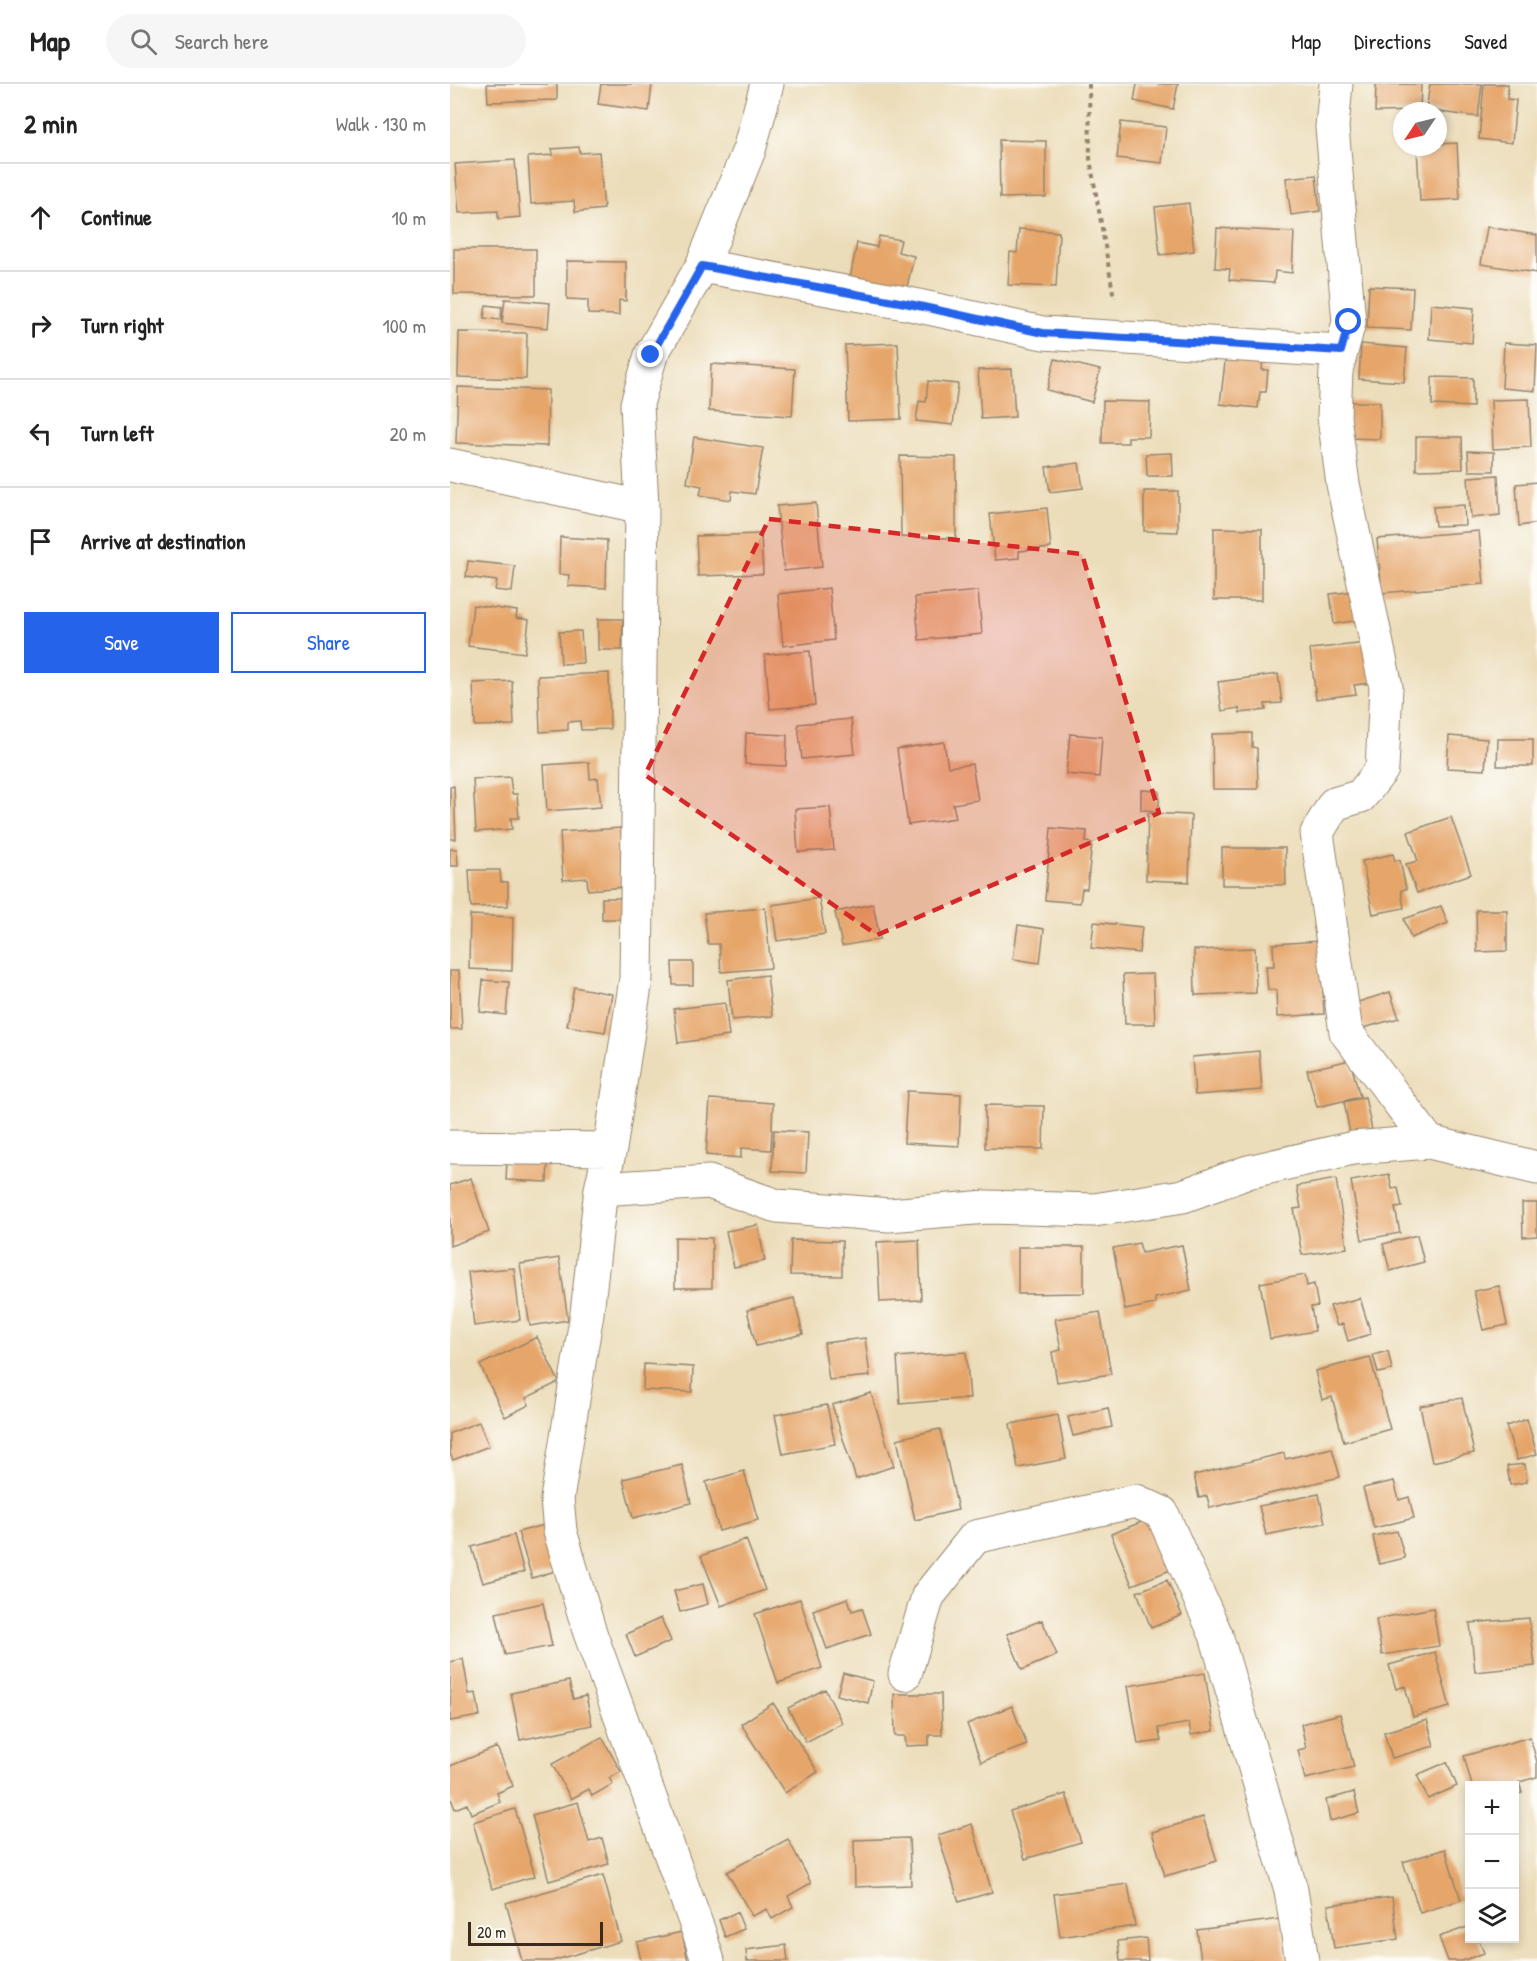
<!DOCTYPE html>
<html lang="en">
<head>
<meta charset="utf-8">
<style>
	:root { --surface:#fff; --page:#f6f6f6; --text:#222; --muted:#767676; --line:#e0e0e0; --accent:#2563eb }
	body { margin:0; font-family:"Patrick Hand",sans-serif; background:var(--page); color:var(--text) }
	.controls { position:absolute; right:18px; bottom:18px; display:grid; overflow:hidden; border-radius:0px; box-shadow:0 3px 9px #0003 }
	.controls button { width:54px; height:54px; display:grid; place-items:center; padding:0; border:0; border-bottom:2px solid var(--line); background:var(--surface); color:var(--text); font:30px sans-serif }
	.compass { position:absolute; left:943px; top:18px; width:54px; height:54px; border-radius:50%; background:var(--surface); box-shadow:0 3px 9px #0003; rotate:235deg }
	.scale { position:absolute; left:18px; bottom:15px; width:135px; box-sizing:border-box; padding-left:6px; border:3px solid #3b2a1e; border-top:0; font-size:16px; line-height:21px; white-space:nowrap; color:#3b2a1e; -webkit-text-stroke:4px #fdfcf7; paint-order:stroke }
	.stop { position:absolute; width:18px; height:18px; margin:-14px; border:4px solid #2563eb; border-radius:50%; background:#fff }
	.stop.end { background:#2563eb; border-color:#fff; box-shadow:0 2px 6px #0008 }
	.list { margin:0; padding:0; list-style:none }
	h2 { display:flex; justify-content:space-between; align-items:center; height:78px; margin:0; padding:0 24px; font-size:26px }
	h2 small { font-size:20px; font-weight:400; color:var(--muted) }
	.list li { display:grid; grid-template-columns:39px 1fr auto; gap:18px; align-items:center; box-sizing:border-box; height:108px; padding:0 24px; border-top:2px solid var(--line) }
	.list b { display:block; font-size:22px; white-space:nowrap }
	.list em { font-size:20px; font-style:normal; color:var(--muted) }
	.actions { display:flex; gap:12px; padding:18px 24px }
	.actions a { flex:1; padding:14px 0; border:2px solid var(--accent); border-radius:0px; text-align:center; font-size:21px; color:var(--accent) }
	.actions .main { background:var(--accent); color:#fff }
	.icon { flex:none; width:33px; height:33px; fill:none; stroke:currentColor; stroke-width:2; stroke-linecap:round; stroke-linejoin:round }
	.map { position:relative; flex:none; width:1087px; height:1877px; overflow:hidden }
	header { display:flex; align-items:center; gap:36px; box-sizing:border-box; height:84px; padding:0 30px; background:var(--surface); border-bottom:2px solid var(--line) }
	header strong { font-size:28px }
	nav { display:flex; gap:33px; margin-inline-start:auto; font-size:21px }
	.search { width:420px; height:54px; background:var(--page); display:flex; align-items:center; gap:15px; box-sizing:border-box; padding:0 21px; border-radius:33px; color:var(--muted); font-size:22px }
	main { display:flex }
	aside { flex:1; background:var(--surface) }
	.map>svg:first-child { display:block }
	.building { fill:#e6a66a }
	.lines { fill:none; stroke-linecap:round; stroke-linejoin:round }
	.minor-casing { stroke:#94846c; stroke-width:35 }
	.path { stroke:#94846c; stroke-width:4; stroke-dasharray:4.5 4.5; stroke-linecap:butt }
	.minor { stroke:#fff; stroke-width:33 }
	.route { stroke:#2563eb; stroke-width:8 }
	.marked { fill:#d62828; fill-opacity:0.2; stroke:#d62828; stroke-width:4.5; stroke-dasharray:12 8; stroke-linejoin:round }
</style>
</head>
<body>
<header>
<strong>Map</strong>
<div class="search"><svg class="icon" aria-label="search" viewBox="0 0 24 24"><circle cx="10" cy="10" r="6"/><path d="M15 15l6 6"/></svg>Search here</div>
<nav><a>Map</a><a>Directions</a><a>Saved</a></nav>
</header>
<main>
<aside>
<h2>2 min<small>Walk · 130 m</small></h2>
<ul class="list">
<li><svg class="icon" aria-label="ahead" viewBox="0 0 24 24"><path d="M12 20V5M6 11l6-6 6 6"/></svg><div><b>Continue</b></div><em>10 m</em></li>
<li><svg class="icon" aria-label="right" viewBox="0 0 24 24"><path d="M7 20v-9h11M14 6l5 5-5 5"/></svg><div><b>Turn right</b></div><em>100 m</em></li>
<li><svg class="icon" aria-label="left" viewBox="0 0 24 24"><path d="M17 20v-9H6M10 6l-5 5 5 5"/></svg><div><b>Turn left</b></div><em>20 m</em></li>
<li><svg class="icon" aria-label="arrive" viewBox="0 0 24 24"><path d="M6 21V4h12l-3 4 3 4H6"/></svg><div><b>Arrive at destination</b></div></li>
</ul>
<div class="actions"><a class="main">Save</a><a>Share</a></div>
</aside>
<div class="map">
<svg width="1087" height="1877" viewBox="0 0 1087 1877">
	<rect width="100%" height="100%" fill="#fdfcf7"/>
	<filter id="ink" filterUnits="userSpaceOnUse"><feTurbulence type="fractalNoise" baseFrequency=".0167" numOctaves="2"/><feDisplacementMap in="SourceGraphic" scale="12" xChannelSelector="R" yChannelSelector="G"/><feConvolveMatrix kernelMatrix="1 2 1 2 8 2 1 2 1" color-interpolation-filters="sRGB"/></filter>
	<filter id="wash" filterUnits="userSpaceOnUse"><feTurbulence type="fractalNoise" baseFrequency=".008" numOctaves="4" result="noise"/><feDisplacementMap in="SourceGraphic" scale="24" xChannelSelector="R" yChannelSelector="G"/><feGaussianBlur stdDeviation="1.35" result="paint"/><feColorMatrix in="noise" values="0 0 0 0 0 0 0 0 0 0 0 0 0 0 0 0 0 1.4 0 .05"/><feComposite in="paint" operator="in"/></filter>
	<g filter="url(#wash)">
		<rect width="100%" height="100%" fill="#ecddba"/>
		<g id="blocks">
			<path class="building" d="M37,0h70v16l-69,2z
				M151,0h51l-3,27 -51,-7z
				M687,0h41l-5,25 -39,-8z
				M926,0h45l-1,27 -45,1z
				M980,0h52l-4,33 -52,-7z
				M1034,0h24l-1,15 9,1 -4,43 -33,-4z
				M671,38l45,5 -4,36 -45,-5z
				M549,56l47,1v56l-46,1z
				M1007,59l3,56 -40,2 -3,-54h21v-3z
				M129,63l1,6 19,-1 5,57 -29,3 -1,-11 -43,3 -3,-47 25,-2 -1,-6z
				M65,76l5,57 -22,2v-8l-39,2 -4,-49z
				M866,91l4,36 -29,4 -5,-37z
				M739,119l5,48 -34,4 -5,-48z
				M1037,143l50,8v38l-56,-9z
				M767,144l77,4 -2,41 -17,-2 -1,12 -45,-3 1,-11 -15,-1z
				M569,145l40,3 -3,55 -48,-2 2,-33 7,1z
				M429,152l22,4 -3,12 16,4 -8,35 -56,-13 7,-35 20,4z
				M4,165h82v46l-82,-1z
				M117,177l59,1v39l-7,-1v15l-31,-1v-14l-21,-1z
				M919,202l44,2 -2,42 -44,-2z
				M55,215l45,4 -2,25 -46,-5z
				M981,220l43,4 -2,35 -43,-4z
				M36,221l16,2 -1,13 -17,-2z
				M9,248l68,1 -1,46 -68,-2z
				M448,259l3,76 -53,2 -3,-76z
				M1054,259l33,2 -2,46 -33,-3z
				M911,260l46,4 -3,34 -45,-3z
				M776,270l37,4 -1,12h6l-2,22h-6l-2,16 -38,-4z
				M605,275l45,11 -8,32 -45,-12z
				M261,280l84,5 -3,47 -83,-5z
				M562,285l3,48 -34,2 -3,-49z
				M982,293l41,1v29l-41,-2z
				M478,297l30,3 -5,41 -37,-4 3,-20 7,1z
				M8,303l90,3 -1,56 -91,-3z
				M1079,315l2,48 -38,2 -2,-49z
				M653,317l47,1 -1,35h-21v6h-26z
				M898,318h32v37l-32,-1z
				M244,353l69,11 -8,46 -23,-3 -1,9 -31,-5 2,-9 -15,-3z
				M966,353h46l1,32 -47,1z
				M1018,367l26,1v19h-25z
				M722,369l1,23h-26l-1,-22z
				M450,372l56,1v81l-55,-1z
				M629,379l4,25 -33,4 -4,-25z
				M1048,391l2,40 -29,3 -3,-41z
				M1087,398v41l-18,3 -3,-42z
				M694,407h34v41l-34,-1z
				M366,419l6,64 -38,4 -7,-65z
				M1014,421l1,20 -30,1 -2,-19z
				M597,424l4,40 -32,3v7l-24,2 -5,-46z
				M764,444l48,1v71h-48z
				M1029,447l5,53 -102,9 -5,-54z
				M311,450l2,40 -65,2 -2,-40z
				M110,453l47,3 -1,48 -38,-2 1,-11 -10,-1z
				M18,477l47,5 -3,26 -17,-2 2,-9 -31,-4z
				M379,504l5,52 -51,6 -5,-52z
				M528,507l4,43 -63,6 -4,-43z
				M906,507l4,29 -26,4 -4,-30z
				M23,521l44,6 -1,7 13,2 -4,33 -57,-7z
				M148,535h25l-1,31h-24z
				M131,547l2,32 -22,1 -2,-32z
				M917,559l5,40 -18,2 2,9 -40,5 -6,-50z
				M360,567l5,54 -45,4 -5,-54z
				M159,589l1,56 -29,1 -1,-9 -12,1v8l-28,2 -2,-56z
				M828,590l4,29 -17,1 1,6 -26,3 -1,-5 -17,3 -4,-29z
				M62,597l2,44 -39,1 -2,-43z
				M401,635l4,35 -53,5 -4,-35z
				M296,649l41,2 -1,31 -41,-2z
				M802,649v14l5,1 1,41h-45l-1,-55z
				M620,650l32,3 -3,40 -33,-3z
				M999,652l38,3 -2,31 -38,-2z
				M1048,655h35v27h-36z
				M494,658l4,25 24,-3 6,36 -25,4 3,14 -48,7 -11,-76z
				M139,678l1,17 8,-1 3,29 -54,4 -3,-46z
				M60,693l2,17h5l2,24h-8l1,11 -36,3 -3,-53z
				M4,702l2,53h-6v-52z
				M691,706l18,1v20l-18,-1z
				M380,723l4,43 -36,2 -3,-43z
				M698,729l43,2 -2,67 -43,-2z
				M1001,733l20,57 -54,19 -11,-29 12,-3 -10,-29z
				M171,744l4,59 -37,3 -1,-12 -24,2 -3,-48z
				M601,744l36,3 -1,11 6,1 -5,46h-5l-2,14 -35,-3z
				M772,764h63l1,37h-64z
				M0,765h7l1,17h-8z
				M943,770l2,7 5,-1 6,29 -5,1 3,18 -31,6 -11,-53z
				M19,786h31l1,12h7v24l-37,1z
				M152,814h23v21h-23z
				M369,814l6,36 -48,7 -5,-36z
				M423,820l7,35 -38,7 -7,-34z
				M991,822l7,17 -37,15 -7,-19z
				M315,824l6,60 -50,4 -2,-28h-11l-4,-31z
				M1026,826h31v41l-30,1z
				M20,831l43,2 -1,54 -43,-2z
				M644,838l48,5 -3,26 -48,-5z
				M568,841l26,4 -4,34 -27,-4z
				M870,857l4,73 -47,3 -1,-27h-8l-2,-24h8l-1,-22z
				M805,864l1,45 -61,2 -1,-45z
				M222,878h21v23h-20z
				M0,887h9l3,58h-12z
				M703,890l2,50h-30l-2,-49z
				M317,891l5,41 -40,4 -4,-40z
				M33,896l26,2 -3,33 -26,-3z
				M124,903l38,7 -7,38 -38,-6z
				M940,908l9,26 -36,10 -8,-25z
				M275,919l4,33 -51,7 -4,-34z
				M809,967l3,39 -67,5 -3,-38z
				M900,976l10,37 -43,10 -10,-37z
				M457,1007l54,3 -2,52 -55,-3z
				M915,1013l8,38 -22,4 -7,-37z
				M260,1015l63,4 -2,47 -30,-2v10l-35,-3z
				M535,1021l59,1 -1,43 -58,-1z
				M324,1046l34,2 -2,41 -34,-2z
				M57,1075l41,2 -1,21 -41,-2z
				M939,1090l3,15 6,-1 4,19 -7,1 5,25 -38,7 -11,-59z
				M21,1094l18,54 -39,14v-61z
				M886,1095l11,69 -45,7 -8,-46 7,-1 -4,-22z
				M1072,1119h15v33l-14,1z
				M308,1141l7,36 -31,6 -8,-36z
				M967,1151l7,27 -34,9 -7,-27z
				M225,1153l37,1v50h-37z
				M341,1156l51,1v35l-52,-1z
				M469,1156l2,60 -41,2 -3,-60z
				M689,1159l3,10 40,-8 9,45 -36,8v6l-30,6 -12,-62z
				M568,1163h66v46l-66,1z
				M109,1174l9,62 -38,6 -10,-62z
				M64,1184l6,52 -46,6 -6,-54z
				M855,1191l2,11 7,-2 4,22 -7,1 4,24 -45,8 -10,-56z
				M1049,1202l8,39 -24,5 -9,-39z
				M344,1214l9,36 -47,12 -9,-36z
				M910,1214l11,36 -23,7 -5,-17 -6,2 -7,-20z
				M650,1228l11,62 -54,8 -5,-30 9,-2 -6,-31z
				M87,1253l22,45 -33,16 3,7 -24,12 -25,-52z
				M415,1254l5,38 -41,4 -5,-37z
				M938,1267l4,19 -14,3 -5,-18z
				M516,1268l4,46 -70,6 -3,-47z
				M920,1273l20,72 -46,13 -12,-45 -10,3 -7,-29z
				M194,1280l49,3 -1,25 -49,-2z
				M421,1309l23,73 -38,13 -24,-74z
				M1012,1314l12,55 -42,9 -12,-56z
				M377,1321l8,39 -52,10 -8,-39z
				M658,1324l4,19 -39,9 -5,-19z
				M608,1331l8,44 -48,9 -8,-44z
				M1077,1335l10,35 -20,6 -11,-34z
				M29,1338l10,24 -36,14 -3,-6v-21z
				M490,1345l18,81 -43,10 -18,-81z
				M882,1364l8,29 -130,31 -3,-12 -8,2 -5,-23 90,-22 1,6z
				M1075,1380l2,18 -17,3 -3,-19z
				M232,1381l9,38 -58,15 -10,-39z
				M294,1387l14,49 -39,11 -13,-49z
				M944,1397l5,19 10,-3 5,21 -40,10 -11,-40z
				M869,1410l6,29 -59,12 -7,-29z
				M702,1434l21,51 -41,16 -21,-51z
				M98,1440l14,45 -30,9 -14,-46z
				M947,1447l8,27 -26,6 -6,-28z
				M64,1451l10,37 -41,11 -11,-36z
				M296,1455l19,51 -44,16 -20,-50z
				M717,1496l15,35 -31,13 -14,-36z
				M253,1500l5,20 -28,8 -6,-21z
				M398,1514l4,13 10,-3 9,26 -44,15 -14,-39z
				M350,1515l22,69 -44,15 -23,-69z
				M93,1519l9,43 -47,9 -9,-42z
				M983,1524l6,38 -57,9 -6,-36z
				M211,1534l10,23 -36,16 -9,-23z
				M1079,1534l6,48 -60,6 -5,-49z
				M592,1536l15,35 -35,15 -15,-36z
				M985,1568l15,55 -37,10 -8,-31 -9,3 -7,-24z
				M13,1575l6,35 7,-1 4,23 -30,5v-59z
				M393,1589l30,8 -5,22 -31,-8z
				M755,1589l9,58 -23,4 -2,-12 -31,5 3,13 -23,3 -10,-58z
				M119,1597l4,18 13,-3 6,29 -72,15 -9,-47z
				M375,1605l17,34 -36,19 -18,-34z
				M444,1610h47l1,41h-13v10l-23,1 -1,-10h-10z
				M323,1619l45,69 -33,21 -44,-69z
				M562,1622l15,39 -46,17 -14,-38z
				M890,1630l14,53 -49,12 -7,-29 8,-2 -5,-24z
				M977,1636l7,26 -42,12 -8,-26z
				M152,1653l19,35 -12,6 4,6 -21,12 -3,-7 -18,10 -19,-35z
				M1080,1653l7,25v15l-18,5 3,11 -8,2v-9h-42l-8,-30z
				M47,1663l16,39 -16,7 3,9 -29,12 -4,-10 -12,5 -5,-13v-30z
				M997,1678l10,24 -29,13 -11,-24z
				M904,1708l5,21 -29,8 -4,-21z
				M616,1710l15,48 -56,17 -15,-48z
				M128,1718l11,40 13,-4 7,26 -60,17 -17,-66z
				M65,1725l20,67 -43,13 -19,-67z
				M753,1733l14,44 -52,15 -13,-44z
				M522,1740l20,68 -33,10 -21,-67z
				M459,1754l2,47 -56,2 -1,-47z
				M338,1755l23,44 -23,13 5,11 -21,12 -5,-10 -15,7 -25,-44z
				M995,1765l16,51 -41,13 -17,-51z
				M153,1791l18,66 -69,20h-30l-16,-58z
				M678,1800l7,42 -75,11 -6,-43z
				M942,1813l6,42 -64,9 -6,-43z
				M287,1828l7,17 -19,8 -6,-17z
				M830,1835l6,42h-85l-4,-31z
				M1020,1842v12h8l6,15 -22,8h-14l-9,-24z
				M232,1848l6,29h-47l-4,-19z
				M696,1854l2,23h-28l-2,-20z
				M336,1861l2,16h-41l-1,-11z"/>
		</g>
	</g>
	<g filter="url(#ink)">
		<use href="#blocks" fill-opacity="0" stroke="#94846c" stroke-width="1.5"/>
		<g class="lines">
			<defs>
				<path id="minor" d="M886,0l-4,43 17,195 -13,49 -2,46 9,67 43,203 -4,82 -21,27 -27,8 -17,29 29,199 83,110
					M252,182l203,37 138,30 298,18
					M0,381l192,42
					M0,1063l160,2
					M151,1105l108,-7 68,24 112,9 98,-8 107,3 89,-14 65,-24 105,-24 76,-6 108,26
					M455,1590l23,-78 47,-59 161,-36 26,12 54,122 75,255 11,71
					M258,1877l-8,-26 -111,-305 -29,-99 -3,-32 30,-186 14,-124 9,-40 26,-170 6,-472 -5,-103 14,-49 51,-89 47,-116 18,-66"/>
			</defs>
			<use href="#minor" class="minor-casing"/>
			<path class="path" d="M639,0l1,75 24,139"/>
			<use href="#minor" class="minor"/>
		</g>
	</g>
	<g class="lines" filter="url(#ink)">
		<path class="route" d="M201,271l51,-89 203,37 138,30 298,18 8,-29"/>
	</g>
	<path class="marked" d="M319,435l313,35 77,259 -282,122 -232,-160z"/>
</svg>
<div class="controls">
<button>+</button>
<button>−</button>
<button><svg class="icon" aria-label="layers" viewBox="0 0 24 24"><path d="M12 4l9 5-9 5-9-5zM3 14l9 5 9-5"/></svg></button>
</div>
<svg class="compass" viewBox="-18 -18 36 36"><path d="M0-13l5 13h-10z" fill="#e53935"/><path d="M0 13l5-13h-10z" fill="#767676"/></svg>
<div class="scale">20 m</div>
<div class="stop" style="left:899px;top:238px"></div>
<div class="stop end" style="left:201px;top:271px"></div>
</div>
</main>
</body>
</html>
